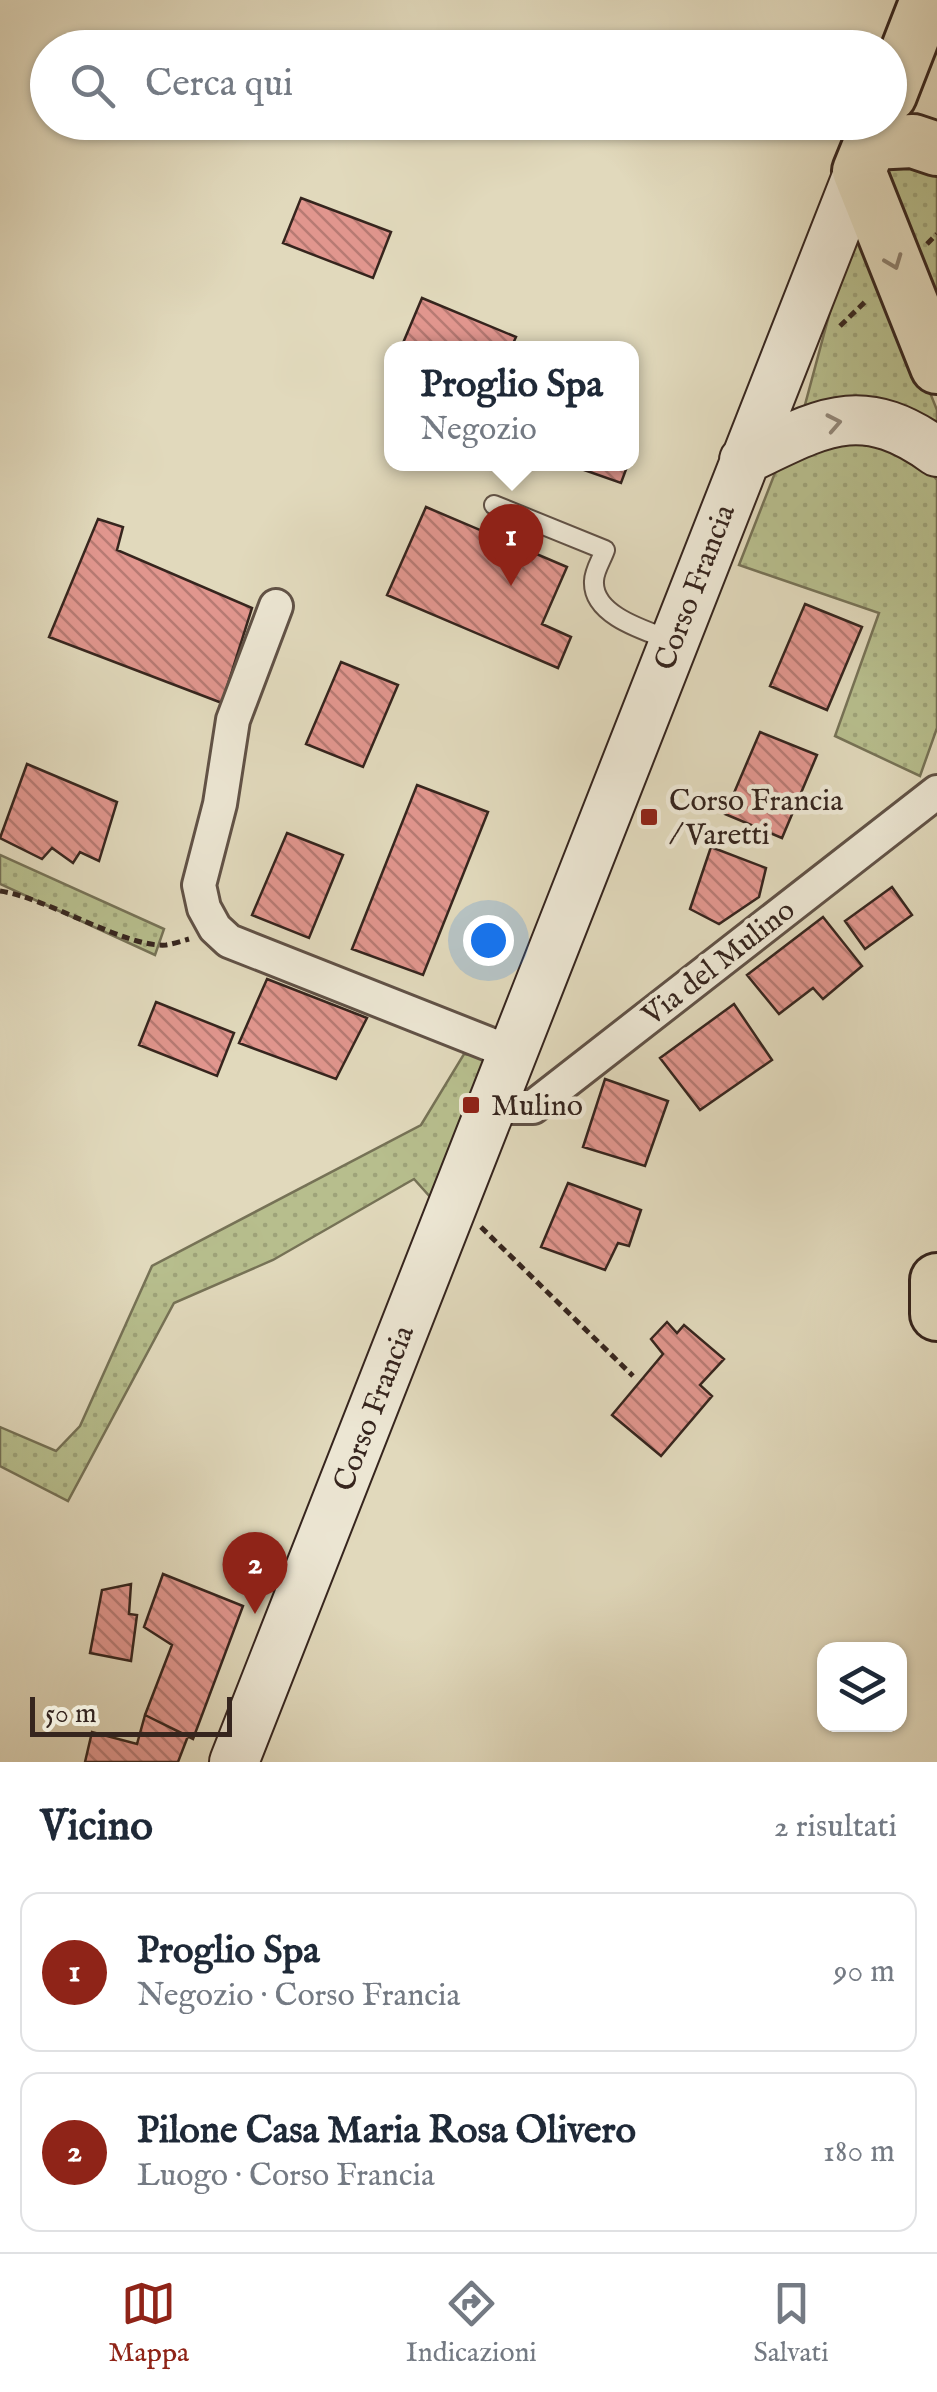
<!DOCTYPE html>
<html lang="it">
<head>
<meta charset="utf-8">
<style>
	:root { --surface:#fff; --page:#f6f6f7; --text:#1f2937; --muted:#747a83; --line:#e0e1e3; --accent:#8f2418 }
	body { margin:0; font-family:"IM FELL English",serif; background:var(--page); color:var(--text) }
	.controls { position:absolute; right:30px; bottom:30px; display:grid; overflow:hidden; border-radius:20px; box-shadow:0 2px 8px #0004 }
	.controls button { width:90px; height:90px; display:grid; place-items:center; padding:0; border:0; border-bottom:2px solid var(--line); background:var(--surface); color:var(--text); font:50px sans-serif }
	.scale { position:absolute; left:30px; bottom:25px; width:202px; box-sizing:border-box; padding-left:10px; border:5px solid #36251e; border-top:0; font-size:28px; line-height:35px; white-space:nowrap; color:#36251e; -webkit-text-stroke:8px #ece6d3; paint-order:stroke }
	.you { position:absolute; left:488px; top:940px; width:35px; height:35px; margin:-25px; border:8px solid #fff; border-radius:50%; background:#1a73e8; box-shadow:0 0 0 15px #1a73e833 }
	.badge { display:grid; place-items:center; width:65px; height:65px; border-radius:50%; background:var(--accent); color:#fff; font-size:32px; font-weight:700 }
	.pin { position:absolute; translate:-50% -82px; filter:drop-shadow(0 2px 5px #0008) }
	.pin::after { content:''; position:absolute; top:52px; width:35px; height:30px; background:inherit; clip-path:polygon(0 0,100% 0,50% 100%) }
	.popup { position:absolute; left:384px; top:341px; width:255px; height:130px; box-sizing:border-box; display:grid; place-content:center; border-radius:20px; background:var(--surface); filter:drop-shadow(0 2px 8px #0005); font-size:32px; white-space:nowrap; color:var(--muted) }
	.popup b { font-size:38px; color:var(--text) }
	.popup::after { content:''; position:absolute; left:50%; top:100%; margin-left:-20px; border:20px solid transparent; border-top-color:var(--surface) }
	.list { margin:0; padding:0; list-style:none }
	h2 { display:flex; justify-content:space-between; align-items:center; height:130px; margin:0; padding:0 40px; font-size:42px }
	h2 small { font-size:32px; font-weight:400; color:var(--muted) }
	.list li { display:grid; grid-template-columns:65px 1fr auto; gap:30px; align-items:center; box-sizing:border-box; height:160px; margin:0 20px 20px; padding:0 20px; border:2px solid var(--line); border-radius:20px }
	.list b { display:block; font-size:38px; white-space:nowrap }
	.list p { margin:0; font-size:32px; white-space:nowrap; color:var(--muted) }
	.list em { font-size:32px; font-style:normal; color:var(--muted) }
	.icon { flex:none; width:55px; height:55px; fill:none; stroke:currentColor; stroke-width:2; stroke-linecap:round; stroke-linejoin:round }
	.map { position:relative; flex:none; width:937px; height:1762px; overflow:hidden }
	.search { position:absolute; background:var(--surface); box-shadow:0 2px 8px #0004; left:30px; right:30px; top:30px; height:110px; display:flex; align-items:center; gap:25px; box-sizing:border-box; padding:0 35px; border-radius:55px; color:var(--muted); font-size:38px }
	.sheet { height:490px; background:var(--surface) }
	nav { display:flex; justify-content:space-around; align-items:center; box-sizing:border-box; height:140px; border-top:2px solid var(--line); background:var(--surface); font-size:28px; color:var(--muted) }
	nav a { display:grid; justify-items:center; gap:5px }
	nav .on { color:var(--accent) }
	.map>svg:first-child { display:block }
	.grass { fill:url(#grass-dots); stroke:#767256; stroke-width:2.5 }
	.building { fill:url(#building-back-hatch); stroke:#36251e; stroke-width:2.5 }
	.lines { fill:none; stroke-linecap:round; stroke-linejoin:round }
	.service-casing { stroke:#615246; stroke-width:22 }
	.minor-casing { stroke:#615246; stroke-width:38 }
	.secondary-casing { stroke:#36251e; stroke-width:52 }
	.primary-casing { stroke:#36251e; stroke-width:58 }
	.path { stroke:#36251e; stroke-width:5; stroke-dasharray:8 5; stroke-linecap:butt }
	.service { stroke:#ece6d3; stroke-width:18 }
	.minor { stroke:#ece6d3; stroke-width:32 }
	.secondary { stroke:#ece6d3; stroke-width:48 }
	.primary { stroke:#e1d9bc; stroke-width:52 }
	.oneway { stroke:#8c7f6d }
	.oneway2 { stroke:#918678 }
	.poi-dot { fill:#8f2418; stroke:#ece6d3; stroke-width:4 }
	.labels { text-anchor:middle; stroke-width:9; stroke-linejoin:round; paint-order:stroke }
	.street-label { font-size:30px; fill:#36251e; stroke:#ece6d3 }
	.poi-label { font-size:30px; fill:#36251e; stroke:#ece6d3; text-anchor:start }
</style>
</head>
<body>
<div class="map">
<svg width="937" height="1762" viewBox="0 0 937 1762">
	<defs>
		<pattern id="grass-dots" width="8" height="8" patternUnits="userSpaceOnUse" patternTransform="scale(2.5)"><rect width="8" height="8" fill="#b7be8d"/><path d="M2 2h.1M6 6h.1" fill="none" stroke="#9ea379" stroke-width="1.8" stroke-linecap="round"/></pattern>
		<pattern id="building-back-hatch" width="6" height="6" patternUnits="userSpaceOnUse" patternTransform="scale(2.5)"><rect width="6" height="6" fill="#e1968e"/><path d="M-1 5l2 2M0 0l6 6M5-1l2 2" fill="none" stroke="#b77a73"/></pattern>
	</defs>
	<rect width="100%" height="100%" fill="#e1d9bc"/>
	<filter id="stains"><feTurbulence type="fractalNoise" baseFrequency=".002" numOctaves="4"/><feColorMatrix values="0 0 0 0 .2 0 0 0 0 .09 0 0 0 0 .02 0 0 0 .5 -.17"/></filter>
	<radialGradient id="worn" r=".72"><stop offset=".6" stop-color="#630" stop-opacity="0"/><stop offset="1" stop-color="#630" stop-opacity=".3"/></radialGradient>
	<path class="grass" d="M937,162v183l-60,-180z
		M861,221l76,189v25l-135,-19 52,-194z
		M848,433l63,15 26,32v248l-17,48 -85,-40 44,-123 -140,-48 43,-110z
		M0,855l164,74 -9,26 -155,-71z
		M464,1054l21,3 -52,143 -19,-21 -141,81 -99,43 -106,198 -68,-35v-39l56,24 24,-25 72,-160 269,-141z"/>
	<path class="building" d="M301,198l90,34 -18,46 -90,-35z
		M422,298l94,39 -5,11h-94l-14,-5z
		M567,464h61l-7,19z
		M426,507l141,60 -25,57 29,13 -13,31 -171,-73z
		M98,519l25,8 -6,23 135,58 -30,95 -173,-66z
		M805,604l57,23 -35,83 -57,-24z
		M341,662l57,23 -35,82 -57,-23z
		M760,732l57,23 -35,83 -57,-24z
		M27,764l90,38 -18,59 -19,-9 -7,11 -21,-15 -10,11 -42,-21z
		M417,785l71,27 -65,163 -71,-26z
		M287,833l56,22 -34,83 -57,-23z
		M711,847l55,21 -7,29 -40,27 -29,-15z
		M892,887l20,28 -47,34 -20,-28z
		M823,917l39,49 -39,33 -10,-11 -34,26 -32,-39z
		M267,979l100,39 -31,61 -97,-36z
		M156,1002l78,31 -17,43 -78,-31z
		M734,1004l38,56 -72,50 -40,-52z
		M605,1079l63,22 -23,65 -62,-19z
		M568,1183l73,27 -12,36 -11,-3 -13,27 -64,-23z
		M667,1322l10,11 7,-8 40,34 -24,26 12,11 -51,60 -49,-41 51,-61 -12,-15z
		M163,1574l80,32 -50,133 -48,-24 27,-70 -28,-18z
		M131,1584l-2,30 8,1 -6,46 -41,-8 12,-63z
		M145,1715l43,21 -10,26h-93l7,-30 45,12z"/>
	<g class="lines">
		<defs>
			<path id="service" d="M494,505l111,45c-3,9 -11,21 -11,31 -2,35 53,50 79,60"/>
			<path id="minor" d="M276,606l-43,114 -13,84 -21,81 5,23 11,20 14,13 283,112
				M491,1107h42l404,-315"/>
			<path id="secondary" d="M744,460c76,-36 116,-64 193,-8
				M234,1762l625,-1591"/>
			<path id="primary" d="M890,95l37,-95
				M879,122l-20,49 78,196
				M871,143l42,-2 24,8
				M937,1280v34"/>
		</defs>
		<use href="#service" class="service-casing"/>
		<use href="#minor" class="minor-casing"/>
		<use href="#secondary" class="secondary-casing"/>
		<use href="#primary" class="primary-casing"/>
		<path class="path" d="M927,244l10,-10
			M840,326l28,-27
			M0,891c48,7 126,57 166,54 7,-1 16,-4 23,-6
			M481,1227l152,149"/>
		<use href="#service" class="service"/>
		<use href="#minor" class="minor"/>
		<use href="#secondary" class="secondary"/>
		<use href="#primary" class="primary"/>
	</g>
	<defs><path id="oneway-chevron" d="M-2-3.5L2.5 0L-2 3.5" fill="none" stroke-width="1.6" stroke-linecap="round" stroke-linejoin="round" transform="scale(2.5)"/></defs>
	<use class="oneway" href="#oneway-chevron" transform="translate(894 262) rotate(69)"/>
	<use class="oneway2" href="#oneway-chevron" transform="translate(834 423) rotate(-11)"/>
	<g class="poi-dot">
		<rect x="639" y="807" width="20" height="20" rx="5"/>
		<rect x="461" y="1095" width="20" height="20" rx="5"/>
	</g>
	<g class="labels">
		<g class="street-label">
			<text transform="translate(694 587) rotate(-69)" y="10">Corso Francia</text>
			<text transform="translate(718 962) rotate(-38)" y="10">Via del Mulino</text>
			<text transform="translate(373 1408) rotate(-69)" y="10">Corso Francia</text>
		</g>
		<g class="poi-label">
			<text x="669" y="810">Corso Francia<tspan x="669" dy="34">/ Varetti</tspan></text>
			<text x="491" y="1115">Mulino</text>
		</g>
	</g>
	<rect width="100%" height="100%" filter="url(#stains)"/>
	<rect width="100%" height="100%" fill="url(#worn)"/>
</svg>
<div class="controls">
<button><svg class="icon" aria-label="layers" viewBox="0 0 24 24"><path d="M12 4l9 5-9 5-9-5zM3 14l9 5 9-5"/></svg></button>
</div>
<div class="scale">50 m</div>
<div class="you"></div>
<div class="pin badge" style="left:511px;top:586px">1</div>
<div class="popup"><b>Proglio Spa</b>Negozio</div>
<div class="pin badge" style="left:255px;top:1614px">2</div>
<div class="search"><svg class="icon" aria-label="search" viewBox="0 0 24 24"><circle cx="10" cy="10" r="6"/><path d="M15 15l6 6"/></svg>Cerca qui</div>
</div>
<section class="sheet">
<h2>Vicino<small>2 risultati</small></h2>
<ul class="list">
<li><span class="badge">1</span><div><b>Proglio Spa</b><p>Negozio · Corso Francia</p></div><em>90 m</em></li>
<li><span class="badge">2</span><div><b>Pilone Casa Maria Rosa Olivero</b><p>Luogo · Corso Francia</p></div><em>180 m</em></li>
</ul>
</section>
<nav>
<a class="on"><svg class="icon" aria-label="map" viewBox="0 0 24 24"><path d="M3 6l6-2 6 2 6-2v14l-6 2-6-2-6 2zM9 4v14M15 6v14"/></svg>Mappa</a>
<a><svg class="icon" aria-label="directions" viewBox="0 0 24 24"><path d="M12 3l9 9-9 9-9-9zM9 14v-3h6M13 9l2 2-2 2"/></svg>Indicazioni</a>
<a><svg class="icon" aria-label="saved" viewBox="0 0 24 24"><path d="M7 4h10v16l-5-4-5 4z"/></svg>Salvati</a>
</nav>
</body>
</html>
